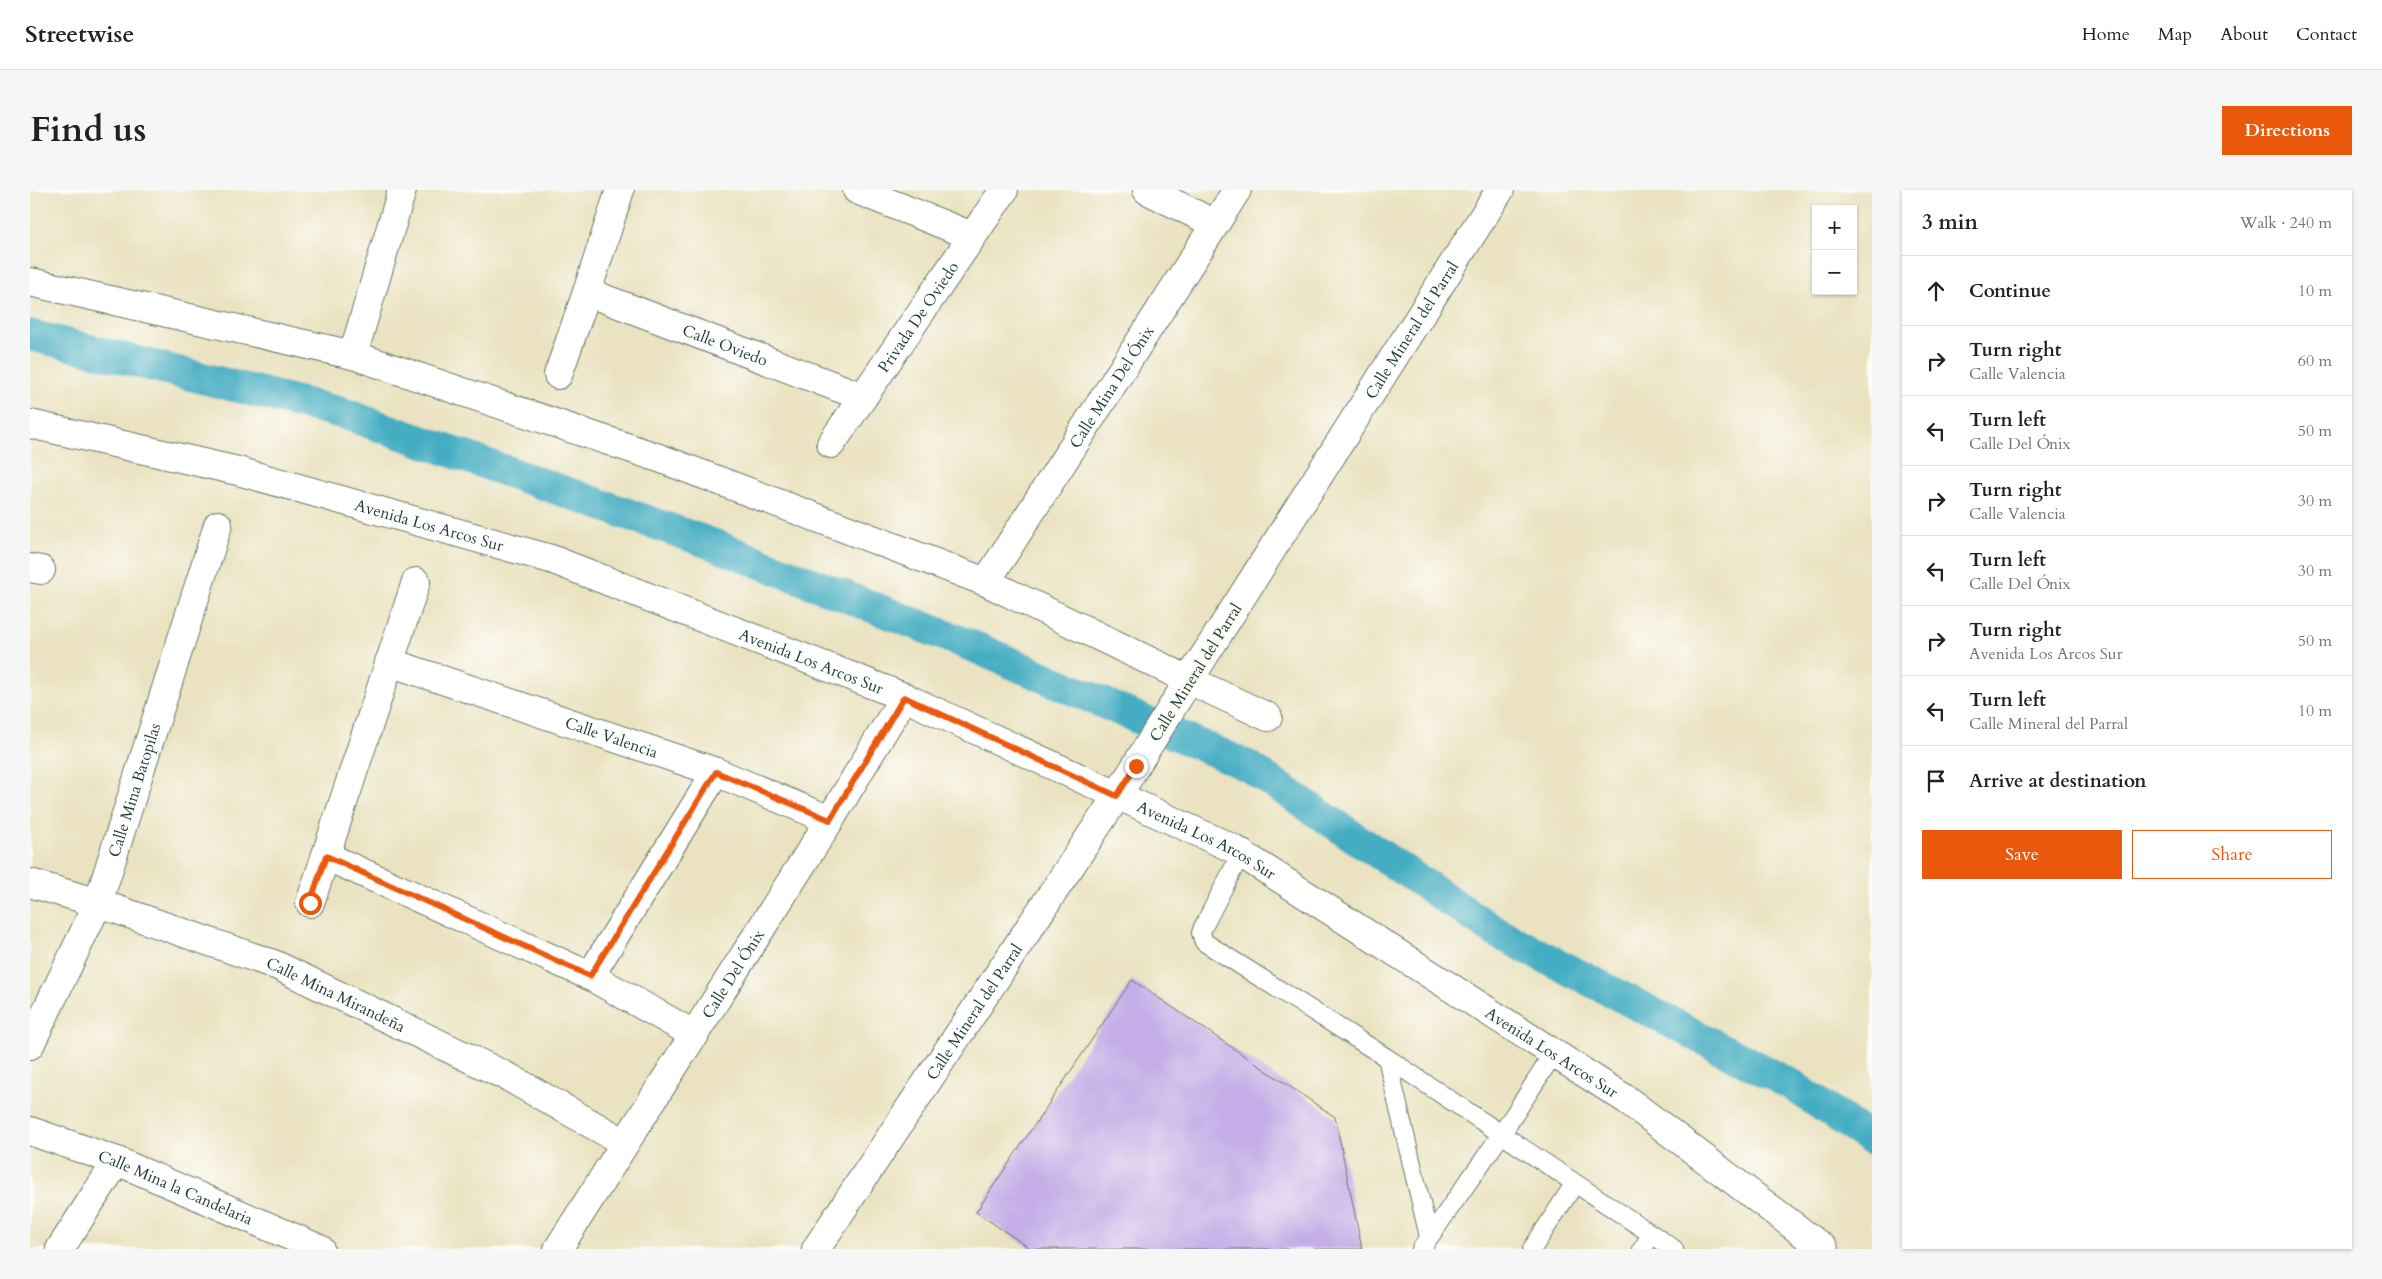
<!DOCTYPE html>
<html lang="en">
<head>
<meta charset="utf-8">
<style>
	:root { --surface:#fff; --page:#f6f6f6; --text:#202124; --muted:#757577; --line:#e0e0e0; --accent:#ea580c }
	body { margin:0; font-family:Cardo,serif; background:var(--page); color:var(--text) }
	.controls { position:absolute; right:15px; top:15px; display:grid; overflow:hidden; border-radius:0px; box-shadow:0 1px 4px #0004 }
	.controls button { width:45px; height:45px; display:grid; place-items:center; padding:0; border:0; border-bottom:1px solid var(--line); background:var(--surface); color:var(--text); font:25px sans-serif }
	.stop { position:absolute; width:15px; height:15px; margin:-11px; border:4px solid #ea580c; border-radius:50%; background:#fff }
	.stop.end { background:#ea580c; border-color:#fff; box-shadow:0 1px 5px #0008 }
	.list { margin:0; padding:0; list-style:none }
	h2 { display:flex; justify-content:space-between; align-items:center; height:65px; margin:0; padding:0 20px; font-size:21px }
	h2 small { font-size:16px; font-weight:400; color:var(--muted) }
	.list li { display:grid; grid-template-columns:32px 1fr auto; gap:15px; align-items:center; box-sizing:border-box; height:70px; padding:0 20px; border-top:1px solid var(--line) }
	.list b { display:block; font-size:19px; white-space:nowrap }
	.list p { margin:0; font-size:16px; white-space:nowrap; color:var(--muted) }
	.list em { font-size:16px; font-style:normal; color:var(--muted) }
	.actions { display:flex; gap:10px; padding:15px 20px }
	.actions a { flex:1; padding:11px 0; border:1px solid var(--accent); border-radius:0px; text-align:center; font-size:18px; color:var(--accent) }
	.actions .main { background:var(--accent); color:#fff }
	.icon { flex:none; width:28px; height:28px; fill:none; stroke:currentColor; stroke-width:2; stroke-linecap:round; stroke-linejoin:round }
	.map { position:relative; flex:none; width:1842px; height:1059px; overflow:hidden; border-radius:0px }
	header { display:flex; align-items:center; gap:30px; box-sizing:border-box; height:70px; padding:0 25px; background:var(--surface); border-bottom:1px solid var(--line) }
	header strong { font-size:24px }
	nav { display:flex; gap:28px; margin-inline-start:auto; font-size:18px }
	.intro { display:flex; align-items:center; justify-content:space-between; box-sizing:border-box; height:120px; padding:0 30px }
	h1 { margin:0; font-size:35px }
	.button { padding:12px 22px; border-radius:0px; background:var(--accent); color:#fff; font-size:18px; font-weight:700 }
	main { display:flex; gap:30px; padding:0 30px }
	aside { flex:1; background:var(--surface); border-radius:0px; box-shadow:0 1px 4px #0004 }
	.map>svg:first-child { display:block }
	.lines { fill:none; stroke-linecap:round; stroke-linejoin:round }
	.canal { stroke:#44adc3; stroke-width:32 }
	.building { fill:#c5aee7 }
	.service-casing { stroke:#667765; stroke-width:20 }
	.minor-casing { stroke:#667765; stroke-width:30 }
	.tertiary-casing { stroke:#667765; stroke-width:30 }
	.service { stroke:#fff; stroke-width:18 }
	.minor { stroke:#fff; stroke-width:28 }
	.tertiary { stroke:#fff; stroke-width:28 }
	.route { stroke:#ea580c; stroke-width:6 }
	.labels { text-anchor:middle; stroke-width:4.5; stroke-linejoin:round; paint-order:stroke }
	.street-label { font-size:16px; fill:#1f3d34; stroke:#fdfcf7 }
</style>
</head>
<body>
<header>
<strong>Streetwise</strong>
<nav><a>Home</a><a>Map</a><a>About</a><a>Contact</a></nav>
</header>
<div class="intro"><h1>Find us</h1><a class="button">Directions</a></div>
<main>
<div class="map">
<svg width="1842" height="1059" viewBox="0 0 1842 1059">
	<rect width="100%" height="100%" fill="#fdfcf7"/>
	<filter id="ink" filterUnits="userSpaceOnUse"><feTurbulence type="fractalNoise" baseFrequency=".02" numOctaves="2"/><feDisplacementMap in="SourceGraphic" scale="10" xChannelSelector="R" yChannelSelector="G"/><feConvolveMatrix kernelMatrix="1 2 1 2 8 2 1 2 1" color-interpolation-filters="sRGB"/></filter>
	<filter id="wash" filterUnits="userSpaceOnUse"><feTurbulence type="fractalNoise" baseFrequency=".0096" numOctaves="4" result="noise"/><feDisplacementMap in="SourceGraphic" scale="20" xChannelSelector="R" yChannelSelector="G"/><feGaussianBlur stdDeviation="1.12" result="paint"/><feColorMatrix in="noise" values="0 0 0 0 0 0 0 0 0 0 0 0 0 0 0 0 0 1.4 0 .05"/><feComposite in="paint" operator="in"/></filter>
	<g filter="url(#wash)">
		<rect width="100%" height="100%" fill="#eae2c0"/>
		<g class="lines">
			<path class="canal" d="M0,145l312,78 370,131 265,104 271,118 248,166 296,153 80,55"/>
		</g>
		<g id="blocks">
			<path class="building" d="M1102,790l203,137 27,132h-331l-55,-37z"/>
		</g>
	</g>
	<g filter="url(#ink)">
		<use href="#blocks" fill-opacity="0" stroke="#667765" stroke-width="1"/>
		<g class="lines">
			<defs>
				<path id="service" d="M1211,664l-38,73 -2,6 3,9 183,116 287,191
					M1357,868l42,179
					M1391,1059l80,-114 53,-82
					M1502,1059l43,-66
					M1612,1059l10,-15"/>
				<g id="minor">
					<path d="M827,0l115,46"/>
					<path d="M1117,0l68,34"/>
					<path id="s1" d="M557,102l276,105"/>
					<path d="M323,165l49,-165"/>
					<path d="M528,185l29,-83 33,-102"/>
					<path id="s2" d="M801,254l173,-254"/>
					<path d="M0,378l11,2"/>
					<path id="s3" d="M956,392l251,-392"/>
					<path id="s4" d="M359,472l327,110 114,48"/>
					<path id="s5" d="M1238,527l-79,-37 311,-490"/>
					<path d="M296,666l264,120 105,59"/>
					<path id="s6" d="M0,693l68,20 178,62 234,113 115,65"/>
					<path d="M280,713l106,-321"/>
					<path d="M560,786l126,-204"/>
					<path id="s7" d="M0,855l68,-142 120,-378"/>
					<path id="s8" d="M0,941l87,30 203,88"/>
					<path d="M30,1059l57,-88"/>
					<path id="s9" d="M528,1059l272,-429 74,-123"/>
					<path id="s10" d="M786,1059l301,-453"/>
				</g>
				<g id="tertiary">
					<path d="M0,92l323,73 306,103 327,124 203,98 -72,116"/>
					<path id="s11" d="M0,234l208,47 313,88 353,138 330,152 393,251 197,149"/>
				</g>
			</defs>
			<use href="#service" class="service-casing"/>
			<use href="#minor" class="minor-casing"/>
			<use href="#tertiary" class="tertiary-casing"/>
			<use href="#service" class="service"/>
			<use href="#minor" class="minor"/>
			<use href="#tertiary" class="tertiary"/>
		</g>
	</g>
	<g class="lines" filter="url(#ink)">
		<path class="route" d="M280,713l16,-47 264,120 126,-204 114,48 74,-123 213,99 19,-30"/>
	</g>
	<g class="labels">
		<g class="street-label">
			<text dy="6" stroke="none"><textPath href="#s2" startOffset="154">Privada De Oviedo</textPath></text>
			<text dy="6" stroke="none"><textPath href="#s5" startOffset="502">Calle Mineral del Parral</textPath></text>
			<text dy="6" stroke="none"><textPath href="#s1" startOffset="148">Calle Oviedo</textPath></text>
			<text dy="6" stroke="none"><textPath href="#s3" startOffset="232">Calle Mina Del Ónix</textPath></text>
			<text dy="6" stroke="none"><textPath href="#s11" startOffset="412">Avenida Los Arcos Sur</textPath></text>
			<text dy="6" stroke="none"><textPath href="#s11" startOffset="818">Avenida Los Arcos Sur</textPath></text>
			<text transform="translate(1165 482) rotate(-58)" y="6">Calle Mineral del Parral</text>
			<text dy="6" stroke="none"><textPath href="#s4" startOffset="235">Calle Valencia</textPath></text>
			<text dy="6" stroke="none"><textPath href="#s7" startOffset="276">Calle Mina Batopilas</textPath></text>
			<text dy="6" stroke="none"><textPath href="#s11" startOffset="1252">Avenida Los Arcos Sur</textPath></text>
			<text dy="6" stroke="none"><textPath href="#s9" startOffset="326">Calle Del Ónix</textPath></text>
			<text dy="6" stroke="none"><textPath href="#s6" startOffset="326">Calle Mina Mirandeña</textPath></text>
			<text dy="6" stroke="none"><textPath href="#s10" startOffset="285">Calle Mineral del Parral</textPath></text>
			<text dy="6" stroke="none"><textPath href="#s11" startOffset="1658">Avenida Los Arcos Sur</textPath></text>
			<text dy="6" stroke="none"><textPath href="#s8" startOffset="156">Calle Mina la Candelaria</textPath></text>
		</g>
	</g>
</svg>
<div class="controls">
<button>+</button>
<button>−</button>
</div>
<div class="stop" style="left:280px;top:713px"></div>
<div class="stop end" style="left:1106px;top:576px"></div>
</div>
<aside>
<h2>3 min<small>Walk · 240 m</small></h2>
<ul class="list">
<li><svg class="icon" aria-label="ahead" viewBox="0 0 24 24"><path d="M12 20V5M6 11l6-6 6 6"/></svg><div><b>Continue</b></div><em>10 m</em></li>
<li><svg class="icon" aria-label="right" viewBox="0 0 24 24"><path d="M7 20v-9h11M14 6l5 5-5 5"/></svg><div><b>Turn right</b><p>Calle Valencia</p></div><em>60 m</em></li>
<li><svg class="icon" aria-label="left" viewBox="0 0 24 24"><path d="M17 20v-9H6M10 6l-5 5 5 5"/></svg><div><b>Turn left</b><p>Calle Del Ónix</p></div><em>50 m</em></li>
<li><svg class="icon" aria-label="right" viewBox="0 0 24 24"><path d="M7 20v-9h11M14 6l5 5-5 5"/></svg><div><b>Turn right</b><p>Calle Valencia</p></div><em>30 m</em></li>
<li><svg class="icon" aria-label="left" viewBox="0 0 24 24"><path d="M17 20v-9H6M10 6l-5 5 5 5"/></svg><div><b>Turn left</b><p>Calle Del Ónix</p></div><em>30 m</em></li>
<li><svg class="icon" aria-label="right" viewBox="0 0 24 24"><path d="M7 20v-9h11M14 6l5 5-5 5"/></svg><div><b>Turn right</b><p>Avenida Los Arcos Sur</p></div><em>50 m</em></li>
<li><svg class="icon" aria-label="left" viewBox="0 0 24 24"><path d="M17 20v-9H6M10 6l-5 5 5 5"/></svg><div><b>Turn left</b><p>Calle Mineral del Parral</p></div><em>10 m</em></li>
<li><svg class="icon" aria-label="arrive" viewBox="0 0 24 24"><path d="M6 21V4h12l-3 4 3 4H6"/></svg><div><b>Arrive at destination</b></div></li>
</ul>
<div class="actions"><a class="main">Save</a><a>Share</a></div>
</aside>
</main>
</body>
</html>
